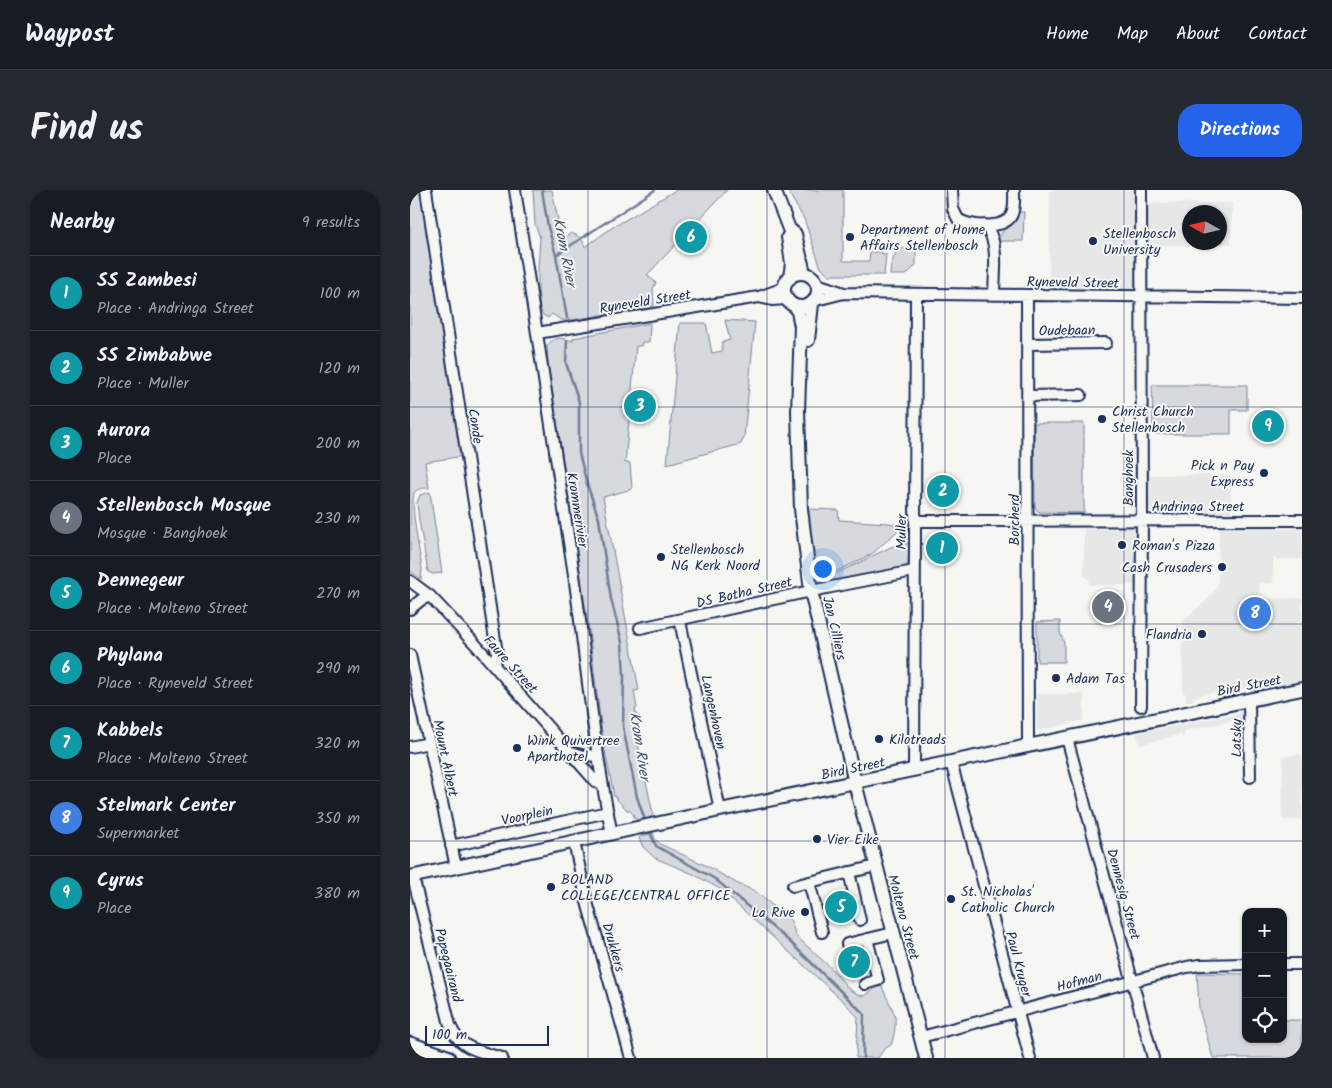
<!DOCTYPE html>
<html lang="en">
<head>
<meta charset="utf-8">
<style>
	:root { --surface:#171b24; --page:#242831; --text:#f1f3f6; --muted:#9ea1a6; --line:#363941; --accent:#2563eb }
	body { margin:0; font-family:Kalam,sans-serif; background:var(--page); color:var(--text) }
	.controls { position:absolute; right:15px; bottom:15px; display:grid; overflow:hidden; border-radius:10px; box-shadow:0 1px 4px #0004 }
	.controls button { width:45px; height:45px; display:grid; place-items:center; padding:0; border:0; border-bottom:1px solid var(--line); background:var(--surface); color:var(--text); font:25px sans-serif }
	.compass { position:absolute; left:772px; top:15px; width:45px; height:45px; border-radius:50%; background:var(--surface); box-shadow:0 1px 4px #0004; rotate:278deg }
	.scale { position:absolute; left:15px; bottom:12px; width:124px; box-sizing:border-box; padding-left:5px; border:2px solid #1b2f5e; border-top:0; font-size:14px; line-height:18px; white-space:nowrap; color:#1b2f5e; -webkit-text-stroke:4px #f6f6f2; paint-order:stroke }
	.you { position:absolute; left:412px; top:378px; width:18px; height:18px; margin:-12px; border:4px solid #fff; border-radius:50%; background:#1a73e8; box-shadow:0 0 0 8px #1a73e833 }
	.badge { display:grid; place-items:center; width:32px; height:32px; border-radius:50%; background:var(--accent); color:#fff; font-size:16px; font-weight:700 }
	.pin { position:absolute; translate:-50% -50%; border:2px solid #fff; box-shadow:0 1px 5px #0006 }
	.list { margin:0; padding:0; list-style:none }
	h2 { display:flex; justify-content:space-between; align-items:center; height:65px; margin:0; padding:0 20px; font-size:21px }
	h2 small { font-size:16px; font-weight:400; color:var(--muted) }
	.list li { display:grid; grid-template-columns:32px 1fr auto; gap:15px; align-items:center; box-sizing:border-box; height:75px; padding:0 20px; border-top:1px solid var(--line) }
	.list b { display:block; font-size:19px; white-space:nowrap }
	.list p { margin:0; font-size:16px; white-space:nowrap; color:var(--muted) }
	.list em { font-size:16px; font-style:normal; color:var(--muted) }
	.icon { flex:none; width:28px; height:28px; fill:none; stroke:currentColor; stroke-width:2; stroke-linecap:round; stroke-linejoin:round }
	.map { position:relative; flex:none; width:892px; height:868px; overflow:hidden; border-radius:20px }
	header { display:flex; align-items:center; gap:30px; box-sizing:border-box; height:70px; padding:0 25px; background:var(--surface); border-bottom:1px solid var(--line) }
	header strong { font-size:24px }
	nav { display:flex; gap:28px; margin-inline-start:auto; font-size:18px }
	.intro { display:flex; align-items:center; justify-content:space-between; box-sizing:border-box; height:120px; padding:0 30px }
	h1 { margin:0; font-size:35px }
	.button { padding:12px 22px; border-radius:20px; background:var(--accent); color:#fff; font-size:18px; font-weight:700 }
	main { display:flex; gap:30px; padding:0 30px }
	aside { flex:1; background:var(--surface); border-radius:20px; box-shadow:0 1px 4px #0004 }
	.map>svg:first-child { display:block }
	.built { fill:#e6e7e7; fill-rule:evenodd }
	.green { fill:#d6d9dd; stroke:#78849e }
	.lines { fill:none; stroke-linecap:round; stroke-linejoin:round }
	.stream { stroke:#717e99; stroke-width:2.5 }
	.minor-casing { stroke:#1b2f5e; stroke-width:14 }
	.tertiary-casing { stroke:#1b2f5e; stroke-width:16 }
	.primary-casing { stroke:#1b2f5e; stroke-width:19 }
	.minor { stroke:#f6f6f2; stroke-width:10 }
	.tertiary { stroke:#f6f6f2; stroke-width:12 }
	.primary { stroke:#f6f6f2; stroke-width:15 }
	.grid { fill:none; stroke:#1b2f5e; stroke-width:1; stroke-opacity:0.55 }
	.poi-dot { fill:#1b2f5e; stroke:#f6f6f2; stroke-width:2 }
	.labels { text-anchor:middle; stroke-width:4; stroke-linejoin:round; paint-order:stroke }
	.poi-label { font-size:14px; fill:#1b2f5e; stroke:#f6f6f2; text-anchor:start }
	.street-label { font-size:14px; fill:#1b2f5e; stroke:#f6f6f2 }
	.water-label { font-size:15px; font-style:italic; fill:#46567b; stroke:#f6f6f2 }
</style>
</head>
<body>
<header>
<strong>Waypost</strong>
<nav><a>Home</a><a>Map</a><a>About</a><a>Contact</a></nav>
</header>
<div class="intro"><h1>Find us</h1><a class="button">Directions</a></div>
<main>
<aside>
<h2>Nearby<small>9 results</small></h2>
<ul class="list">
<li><span class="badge" style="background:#0f9aa8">1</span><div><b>SS Zambesi</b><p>Place · Andringa Street</p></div><em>100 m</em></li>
<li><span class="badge" style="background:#0f9aa8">2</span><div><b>SS Zimbabwe</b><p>Place · Muller</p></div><em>120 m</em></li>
<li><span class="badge" style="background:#0f9aa8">3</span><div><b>Aurora</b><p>Place</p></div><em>200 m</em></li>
<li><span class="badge" style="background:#6b7280">4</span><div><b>Stellenbosch Mosque</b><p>Mosque · Banghoek</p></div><em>230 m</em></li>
<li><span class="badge" style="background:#0f9aa8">5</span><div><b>Dennegeur</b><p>Place · Molteno Street</p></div><em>270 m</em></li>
<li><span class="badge" style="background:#0f9aa8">6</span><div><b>Phylana</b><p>Place · Ryneveld Street</p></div><em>290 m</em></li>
<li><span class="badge" style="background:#0f9aa8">7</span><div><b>Kabbels</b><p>Place · Molteno Street</p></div><em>320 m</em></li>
<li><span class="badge" style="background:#3f7fe0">8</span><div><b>Stelmark Center</b><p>Supermarket</p></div><em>350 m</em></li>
<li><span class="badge" style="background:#0f9aa8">9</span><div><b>Cyrus</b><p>Place</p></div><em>380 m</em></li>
</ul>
</aside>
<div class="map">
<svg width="892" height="868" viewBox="0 0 892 868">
	<rect width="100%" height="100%" fill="#f6f6f2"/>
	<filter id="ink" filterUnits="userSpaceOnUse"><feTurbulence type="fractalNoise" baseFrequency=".02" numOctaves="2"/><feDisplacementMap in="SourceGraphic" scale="10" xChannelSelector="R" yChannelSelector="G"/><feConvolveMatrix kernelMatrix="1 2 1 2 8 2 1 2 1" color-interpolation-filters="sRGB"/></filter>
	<g filter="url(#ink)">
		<path class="built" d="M640,0h86v92l-3,7 -11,3 -3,-4 -70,-1z
			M738,13h84l-1,41 -83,1zM779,22h30v30h-30z
			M737,285h84v38h-66v3h-7l-4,-1 -7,-10z
			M886,335h6v34h-29v24h-14l1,16 42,-1v85l-9,2h-28l-27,5 -1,-2 -6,2v3l-15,3 -1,-4 -22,5v4h-7v-8l-3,1 -1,-73 24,-20 12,-15 1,-58 73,1z
			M718,336l6,3 3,7 -3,4v45h-45v-6h-3v-3h-2v-47h42z
			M627,504h47v26l-47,11z
			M835,519l1,14 -6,-4 -56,12v6h-2l-1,-3 -41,11 -4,-12 102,-19 4,-4z
			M892,565v65h-20l1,-64z"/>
		<path class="green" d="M0,0h13l40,266 -38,6 4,26c-5,0 -12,0 -15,5 -4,11 6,62 8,76l-1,10 -11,-8z
			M123,0h19l10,50 9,-7c8,3 12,6 14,14l25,-18 66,-39h51l-80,85 9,8 -3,5 1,18 -82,14h-11l-9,-6 -4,4 -5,-3 -3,-6 -2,-19v-21l2,-31 -5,-14z
			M377,0h56v71h26l1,-9h12v2h4l-2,21h-54l-9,-7 -17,-49z
			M607,22h7l-1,29h-25c3,-11 14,-19 19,-29z
			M506,58v17l-10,10h-16l1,-10 6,-16z
			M315,130l30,2 -11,115 -3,7 -74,20 13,-141h26l6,30 10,-2v-9l8,-2z
			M240,133l-1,19h-7l-1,4h-5l-11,117h5l2,26 -29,8 36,193 -5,1 3,17 -2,1 4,20 -4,1 18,84 -3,4 -12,2 -5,-3 1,-2 -5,-5h-2l-13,-14 -11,-55 -14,-110 -41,-268 -1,-17c8,-11 15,-8 26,-5v-3z
			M742,195h95v25h-16v24h-78z
			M624,233h50v90l-45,-1 -4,-5z
			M20,302l12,81 -9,1 -5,-2 -9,-52 -2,-17 3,-8z
			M396,319l32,1 1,10 49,3 15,3 -31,28 -53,26 -4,1z
			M499,353l-1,20 -5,5 -84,17 -2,-2 76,-37z
			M650,431v11l4,11v19h-27v-40z
			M243,643l2,6 5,5 47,22 31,18 17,7 36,30 5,15 36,33 18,21 9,5 6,1 9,-7 8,-3c3,10 12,23 13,31 1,9 -1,19 -4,28l-7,4 -6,9h-22l2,-41 -14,-15 -124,-113 -27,-15 -38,-16 -12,-11 -4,-9 2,-2z
			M787,783l49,1v65h37v-19h19v38h-89l-14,-49z"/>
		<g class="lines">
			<path class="stream" d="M132,0l6,37 8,28 11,63
				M146,65l99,-65
				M157,150l-1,23 13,39v51l8,31 12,35 12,80 11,43 2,34 -1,51 14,70 9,26
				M239,640l7,16 59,33 74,62 75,73 -1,44"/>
			<defs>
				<path id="minor" d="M16,0l71,463 -3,12
					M105,0c19,129 40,257 59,385 12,87 20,173 38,259
					M542,0l1,19 5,10c11,8 48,11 54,-5 3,-7 2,-16 2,-24
					M575,35c15,18 9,48 9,70
					M407,94l27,9
					M617,105l1,451
					M349,107l13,3 14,-1
					M406,110l28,-7 458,5
					M127,143l222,-36 22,-8 3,-3
					M617,154l79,-1
					M618,206l53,-1
					M505,331l387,-1
					M0,391l20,15 46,49 119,136 8,5
					M0,419l11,-9 9,-4
					M270,431l40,189
					M230,438l171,-37 103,-20
					M0,465l46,212
					M839,510l1,77
					M731,516l1,-186 -1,-330
					M657,548l86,320
					M0,557l19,-4
					M161,562l13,4 13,-1
					M541,572l79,296
					M504,580l2,-476
					M164,652l13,60 44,156
					M41,656l157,-34
					M439,682l11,48
					M3,687l37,148c9,24 29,26 52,33
					M399,692l13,50
					M383,696l83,-20
					M437,754l46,-11
					M873,774h19
					M455,794l13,-4 -11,-41
					M511,847l266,-70 13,-2 46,-1"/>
				<path id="tertiary" d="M364,0l15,39 6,5 9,39
					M378,47l4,26 -2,15
					M374 100a17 17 0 1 1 34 0a17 17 0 1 1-34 0Z
					M387,117l4,19 -3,85 3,98 10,82 44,192 71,275
					M398,150l4,-36
					M0,687l310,-67 582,-121"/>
				<path id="primary" d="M0,855l37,13"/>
			</defs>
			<use href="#minor" class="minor-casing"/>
			<use href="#tertiary" class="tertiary-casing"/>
			<use href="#primary" class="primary-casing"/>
			<use href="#minor" class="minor"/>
			<use href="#tertiary" class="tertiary"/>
			<use href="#primary" class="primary"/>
		</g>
	</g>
	<path class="grid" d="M178,0v868M357,0v868M535,0v868M714,0v868M0,217h892M0,434h892M0,651h892"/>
	<g class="poi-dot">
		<circle cx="440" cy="47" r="5"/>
		<circle cx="683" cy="51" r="5"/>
		<circle cx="692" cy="229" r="5"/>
		<circle cx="854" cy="283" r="5"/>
		<circle cx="712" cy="355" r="5"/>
		<circle cx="251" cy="367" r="5"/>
		<circle cx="812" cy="377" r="5"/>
		<circle cx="792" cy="444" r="5"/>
		<circle cx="646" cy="488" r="5"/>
		<circle cx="469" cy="549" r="5"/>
		<circle cx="107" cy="558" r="5"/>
		<circle cx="407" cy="649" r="5"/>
		<circle cx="141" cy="697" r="5"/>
		<circle cx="541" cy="709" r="5"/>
		<circle cx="395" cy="722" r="5"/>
	</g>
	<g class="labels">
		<g class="poi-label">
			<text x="450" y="44">Department of Home<tspan x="450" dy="16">Affairs Stellenbosch</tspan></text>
			<text x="693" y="48">Stellenbosch<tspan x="693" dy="16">University</tspan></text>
			<text x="702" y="226">Christ Church<tspan x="702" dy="16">Stellenbosch</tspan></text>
			<text x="844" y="280" text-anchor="end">Pick n Pay<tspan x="844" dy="16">Express</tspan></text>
			<text x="722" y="360">Roman's Pizza</text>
			<text x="261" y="364">Stellenbosch<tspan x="261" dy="16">NG Kerk Noord</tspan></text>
			<text x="802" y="382" text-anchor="end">Cash Crusaders</text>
			<text x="782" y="449" text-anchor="end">Flandria</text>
			<text x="656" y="493">Adam Tas</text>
			<text x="479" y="554">Kilotreads</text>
			<text x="117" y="555">Wink Quivertree<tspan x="117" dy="16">Aparthotel</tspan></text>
			<text x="417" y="654">Vier Eike</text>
			<text x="151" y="694">BOLAND<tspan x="151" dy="16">COLLEGE/CENTRAL OFFICE</tspan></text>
			<text x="551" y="706">St. Nicholas'<tspan x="551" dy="16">Catholic Church</tspan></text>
			<text x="385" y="727" text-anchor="end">La Rive</text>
		</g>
		<g class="street-label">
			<text transform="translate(663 92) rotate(1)" y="5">Ryneveld Street</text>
			<text transform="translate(235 111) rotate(-9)" y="5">Ryneveld Street</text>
			<text transform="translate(657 140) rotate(-1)" y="5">Oudebaan</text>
			<text transform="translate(66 236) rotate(82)" y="5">Conde</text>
			<text transform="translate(718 288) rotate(-90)" y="5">Banghoek</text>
			<text x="788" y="321">Andringa Street</text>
			<text transform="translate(168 320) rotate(81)" y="5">Krommerivier</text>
			<text transform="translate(604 330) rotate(-90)" y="5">Borcherd</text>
			<text transform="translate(491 342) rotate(-89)" y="5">Muller</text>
			<text transform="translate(334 402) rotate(-13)" y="5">DS Botha Street</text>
			<text transform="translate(425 438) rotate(77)" y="5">Jan Cilliers</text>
			<text transform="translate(101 474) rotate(48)" y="5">Faure Street</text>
			<text transform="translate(839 495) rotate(-11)" y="5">Bird Street</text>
			<text transform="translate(304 522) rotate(78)" y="5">Langenhoven</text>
			<text transform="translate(826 548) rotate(-90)" y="5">Latsky</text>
			<text transform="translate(36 568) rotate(78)" y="5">Mount Albert</text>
			<text transform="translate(443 578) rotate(-12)" y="5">Bird Street</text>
			<text transform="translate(117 625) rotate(-12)" y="5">Voorplein</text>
			<text transform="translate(714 704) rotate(75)" y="5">Dennesig Street</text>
			<text transform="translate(494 727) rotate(75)" y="5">Molteno Street</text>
			<text transform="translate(204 757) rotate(74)" y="5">Drukkers</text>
			<text transform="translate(609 774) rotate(75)" y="5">Paul Kruger</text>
			<text transform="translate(39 775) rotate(76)" y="5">Papegaairand</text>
			<text transform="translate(669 791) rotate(-15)" y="5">Hofman</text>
		</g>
		<g class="water-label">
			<text transform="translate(155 62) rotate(79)" y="5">Krom River</text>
			<text transform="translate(230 556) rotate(81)" y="5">Krom River</text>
		</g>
	</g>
</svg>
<div class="controls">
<button>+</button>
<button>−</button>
<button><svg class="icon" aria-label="locate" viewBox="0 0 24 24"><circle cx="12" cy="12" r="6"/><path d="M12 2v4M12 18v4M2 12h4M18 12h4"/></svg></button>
</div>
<svg class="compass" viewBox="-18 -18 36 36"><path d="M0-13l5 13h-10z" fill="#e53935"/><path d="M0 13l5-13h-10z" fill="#9ea1a6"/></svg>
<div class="scale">100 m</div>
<div class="you"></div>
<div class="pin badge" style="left:532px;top:358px;background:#0f9aa8">1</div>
<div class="pin badge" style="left:533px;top:301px;background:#0f9aa8">2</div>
<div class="pin badge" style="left:230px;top:216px;background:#0f9aa8">3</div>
<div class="pin badge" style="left:698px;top:417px;background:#6b7280">4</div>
<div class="pin badge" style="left:431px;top:717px;background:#0f9aa8">5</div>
<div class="pin badge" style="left:281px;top:47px;background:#0f9aa8">6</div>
<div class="pin badge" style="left:444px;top:772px;background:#0f9aa8">7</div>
<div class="pin badge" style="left:845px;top:423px;background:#3f7fe0">8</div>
<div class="pin badge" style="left:858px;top:236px;background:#0f9aa8">9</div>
</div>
</main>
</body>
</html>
